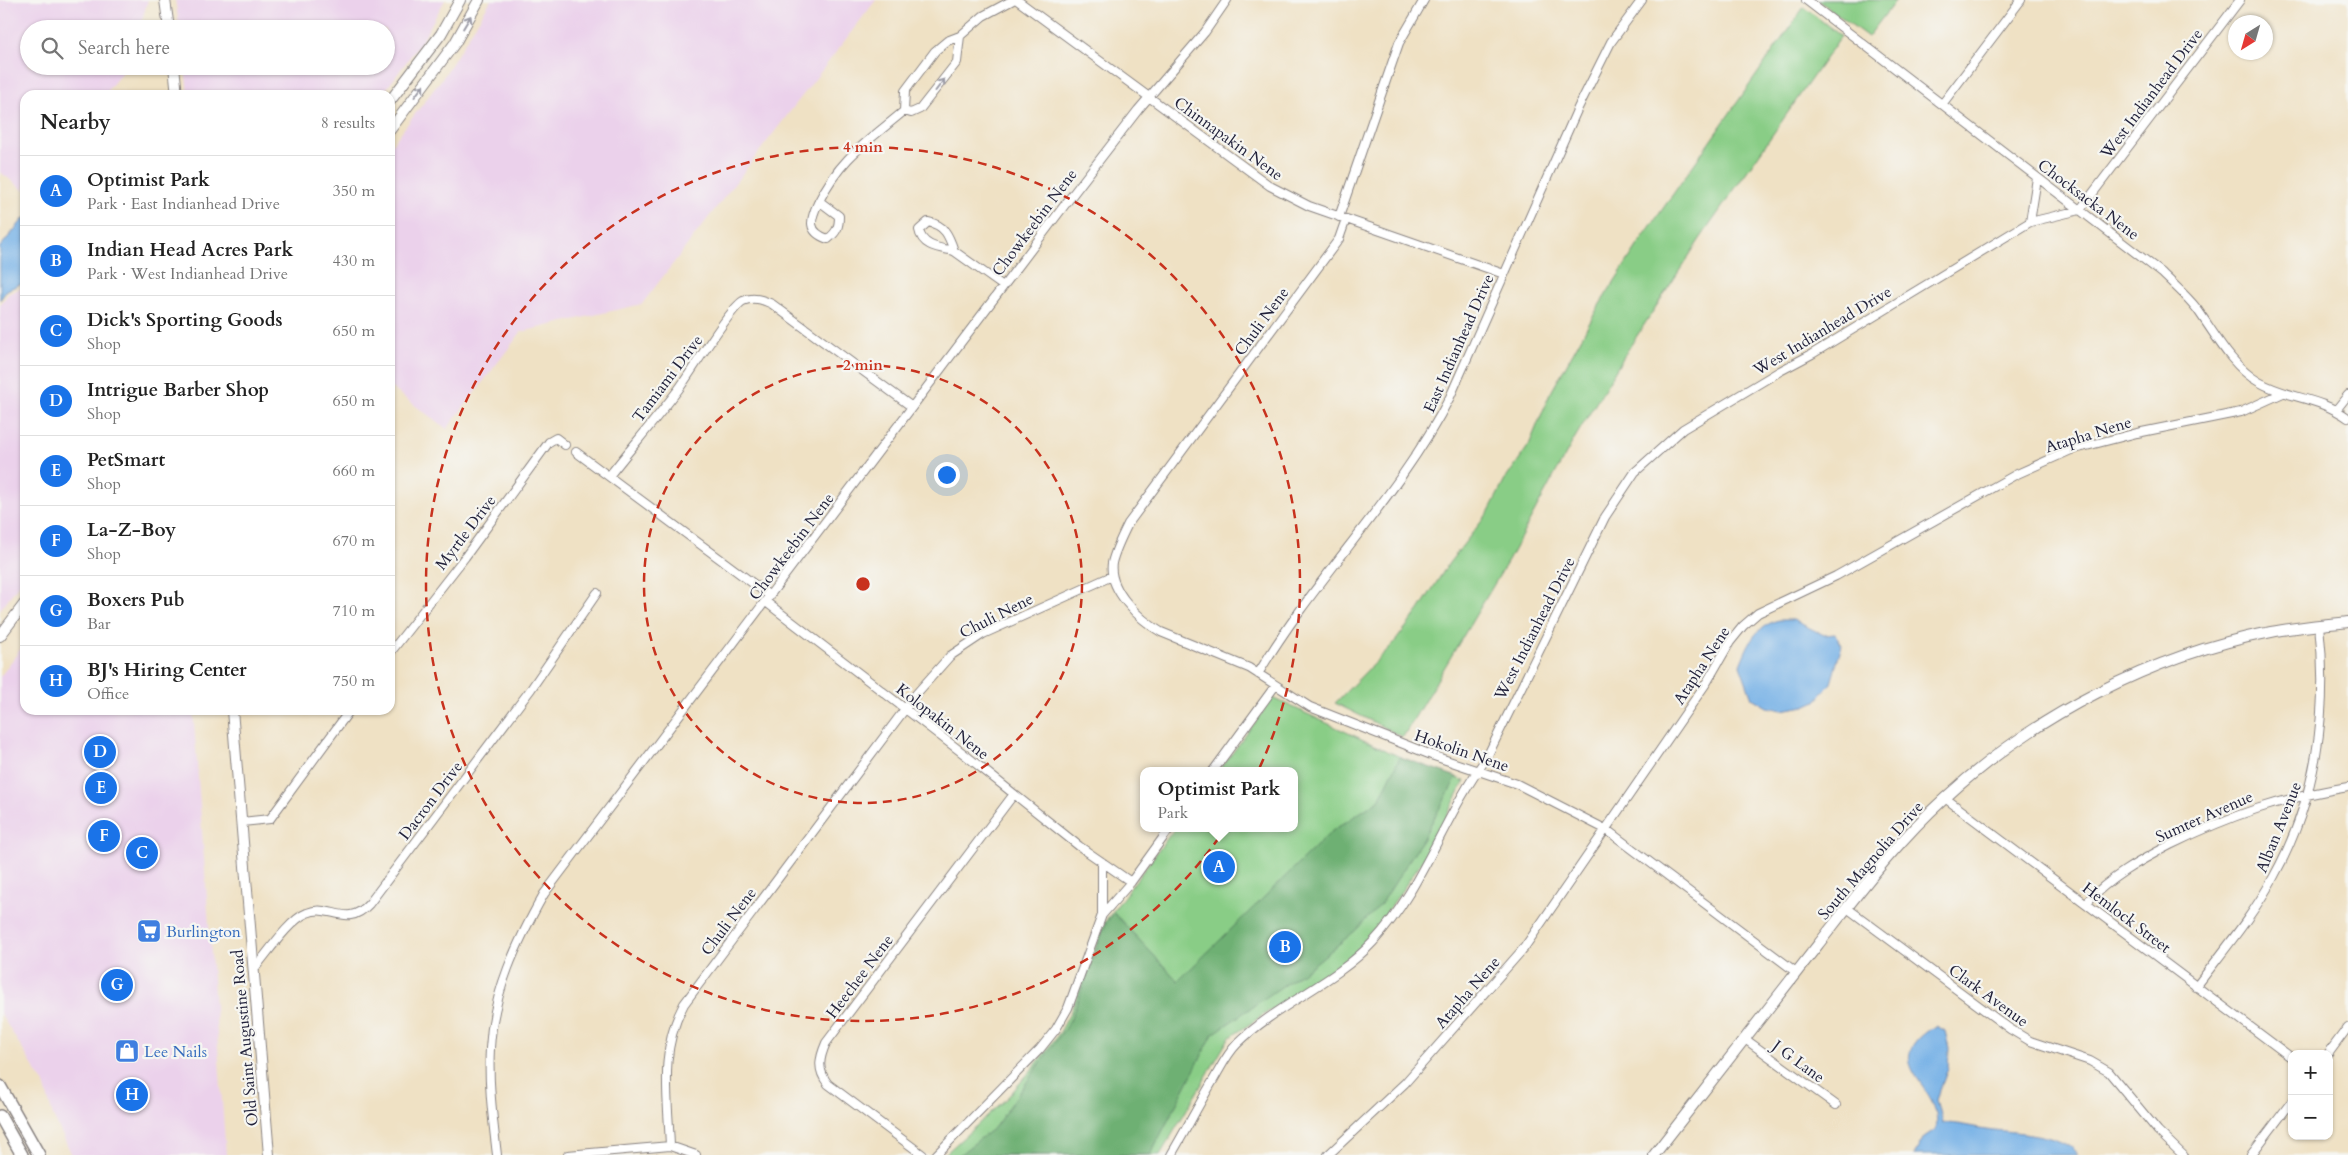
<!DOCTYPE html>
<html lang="en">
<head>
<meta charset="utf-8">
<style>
	:root { --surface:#fff; --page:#f6f6f6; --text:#222; --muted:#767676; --line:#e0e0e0; --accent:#1a73e8 }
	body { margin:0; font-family:Cardo,serif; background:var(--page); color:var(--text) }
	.controls { position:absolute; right:15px; bottom:15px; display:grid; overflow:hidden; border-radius:10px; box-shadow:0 1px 4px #0004 }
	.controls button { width:45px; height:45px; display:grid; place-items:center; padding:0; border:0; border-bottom:1px solid var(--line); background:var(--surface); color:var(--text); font:25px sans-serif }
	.compass { position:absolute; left:2228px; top:15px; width:45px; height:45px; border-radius:50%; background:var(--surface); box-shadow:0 1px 4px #0004; rotate:217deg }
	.you { position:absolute; left:946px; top:474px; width:18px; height:18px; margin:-12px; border:4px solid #fff; border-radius:50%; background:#1a73e8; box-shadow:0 0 0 8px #1a73e833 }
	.badge { display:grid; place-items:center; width:32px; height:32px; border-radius:50%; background:var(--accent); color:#fff; font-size:16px; font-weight:700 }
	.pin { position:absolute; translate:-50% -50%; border:2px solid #fff; box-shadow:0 1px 5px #0006 }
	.popup { position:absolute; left:1140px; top:767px; width:158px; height:65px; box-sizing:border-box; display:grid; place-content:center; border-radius:10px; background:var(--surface); filter:drop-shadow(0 1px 4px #0005); font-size:16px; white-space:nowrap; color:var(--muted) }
	.popup b { font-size:19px; color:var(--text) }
	.popup::after { content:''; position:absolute; left:50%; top:100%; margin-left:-10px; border:10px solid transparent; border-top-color:var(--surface) }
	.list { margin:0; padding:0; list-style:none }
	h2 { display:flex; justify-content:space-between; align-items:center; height:65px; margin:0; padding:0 20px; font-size:21px }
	h2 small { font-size:16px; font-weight:400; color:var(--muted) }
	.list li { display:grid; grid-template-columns:32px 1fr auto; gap:15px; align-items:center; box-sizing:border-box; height:70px; padding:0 20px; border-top:1px solid var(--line) }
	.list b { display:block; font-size:19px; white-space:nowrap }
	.list p { margin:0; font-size:16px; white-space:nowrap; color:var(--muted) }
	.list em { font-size:16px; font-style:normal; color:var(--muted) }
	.icon { flex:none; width:28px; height:28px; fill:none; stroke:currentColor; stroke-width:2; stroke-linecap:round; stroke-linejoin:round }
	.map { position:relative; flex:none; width:2348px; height:1155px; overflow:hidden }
	.search { position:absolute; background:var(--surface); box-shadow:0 1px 4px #0004; left:20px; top:20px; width:375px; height:55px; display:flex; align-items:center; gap:12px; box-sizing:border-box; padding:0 18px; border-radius:28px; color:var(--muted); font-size:19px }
	.panel { position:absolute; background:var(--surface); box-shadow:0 1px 4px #0004; left:20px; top:90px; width:375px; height:625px; border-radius:15px }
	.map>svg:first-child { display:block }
	.built { fill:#ebd1eb }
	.green { fill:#89cd86; stroke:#567860 }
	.forest { fill:#6eb073; stroke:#486957 }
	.water { fill:#74b0e6; stroke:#4b6990 }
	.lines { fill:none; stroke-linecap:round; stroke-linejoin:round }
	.street-casing { stroke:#888280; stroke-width:10 }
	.secondary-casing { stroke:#888280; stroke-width:12 }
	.primary-casing { stroke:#888280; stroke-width:14 }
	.street { stroke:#fff; stroke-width:8 }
	.secondary { stroke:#fff; stroke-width:10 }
	.primary { stroke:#fff; stroke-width:11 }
	.oneway { stroke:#9c9ca7 }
	.ring { fill:none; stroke:#c8321e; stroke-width:2.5; stroke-dasharray:9 6 }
	.labels { text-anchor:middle; stroke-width:4.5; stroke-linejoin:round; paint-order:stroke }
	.street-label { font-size:16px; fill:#22223b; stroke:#f6f6f2 }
	.shop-label { font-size:16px; fill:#366cbe; stroke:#f6f6f2; text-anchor:start }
	.centre { fill:#c8321e; stroke:#f6f6f2; stroke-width:2.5 }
	.ring-label { font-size:15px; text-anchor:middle; font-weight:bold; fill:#c8321e; stroke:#f6f6f2; stroke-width:4.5; stroke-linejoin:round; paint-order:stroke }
</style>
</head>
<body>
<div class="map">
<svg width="2348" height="1155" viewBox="0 0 2348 1155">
	<rect width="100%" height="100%" fill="#f6f6f2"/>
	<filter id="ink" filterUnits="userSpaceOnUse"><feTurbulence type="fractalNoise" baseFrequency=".02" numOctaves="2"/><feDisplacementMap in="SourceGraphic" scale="10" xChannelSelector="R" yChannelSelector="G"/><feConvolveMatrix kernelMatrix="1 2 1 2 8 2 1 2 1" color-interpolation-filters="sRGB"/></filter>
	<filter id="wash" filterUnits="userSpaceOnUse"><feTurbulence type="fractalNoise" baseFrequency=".0096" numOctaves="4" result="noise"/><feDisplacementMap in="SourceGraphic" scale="20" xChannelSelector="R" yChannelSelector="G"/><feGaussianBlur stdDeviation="1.12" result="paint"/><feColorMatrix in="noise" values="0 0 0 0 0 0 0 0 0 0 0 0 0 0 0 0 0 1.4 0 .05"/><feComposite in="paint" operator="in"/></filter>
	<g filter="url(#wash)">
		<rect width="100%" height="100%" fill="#efe1c4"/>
		<path class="built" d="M0,0h148l-9,29h-110v37h98l-19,24 6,5h-89v96l-25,-19z
			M175,0h270l-24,42 -39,53h-194l-3,-29h201v-37h-206z
			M491,0h385l-234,304 -121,28 -74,97 -57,-42v-240l54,-71z
			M25,286v290l-25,34v-305l8,-11z
			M25,643v67h168l33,445h-154l-19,-39 -9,-32 -44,-71v-336z"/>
		<path class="green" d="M1818,0h78l-28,37z
			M1804,7l37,29 -141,203 -71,109 -56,93 -65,120 -105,176 -68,-34 59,-60 25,-33 30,-47 39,-50 17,-33 24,-35 20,-49 51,-92 43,-67z
			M1273,698l125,58 67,25 -38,73 -53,77 -23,25 -122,82 -69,117h-216l63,-57 27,-31 26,-35 10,-19 34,-90 71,-95h119v-57h-75z"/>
		<path class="forest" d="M1400,757l57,20 -35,63 -40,63 -27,28 -42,34 -100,69 -63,121h-191l36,-28 75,-106 36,-98 8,-10 64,68 154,-150 47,-31z"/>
		<path class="water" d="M25,217v65l-18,8 -7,10v-53z
			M1778,620h15l31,15 11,-1 7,11 -11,38 -15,18 -11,5 -23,4 -15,-3 -15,-9 -12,-33c9,-22 14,-37 38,-45z
			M1935,1026l10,5 4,17 -1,20 -11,31 6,24c15,0 29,4 43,6 26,4 76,3 92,26h-164l10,-18 12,-8c8,-47 -63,-63 -1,-103z"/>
	</g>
	<g filter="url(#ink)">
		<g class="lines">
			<defs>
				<path id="street" d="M1017,0l253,186 39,20 195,68
					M1806,0l356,273c12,12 25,23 35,36 18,25 35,58 62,73 30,17 60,15 89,36
					M1943,103l78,-103
					M904,111l1,-20 30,-40 12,-10 13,-5 23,-20 30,-16
					M904,111l7,2 9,-4 37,-47 3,-26
					M819,201l20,15c0,11 -2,16 -11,23 -21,-7 -18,-19 -10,-36 22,-45 49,-61 86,-92
					M1339,217l60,-174 25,-43
					M1346,219l-7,20 -211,285c-6,12 -13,26 -16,39 -4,27 28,57 49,69l88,36 61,39 124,49 83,28 90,46 189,142
					M928,222c17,3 21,14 26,29 -14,-3 -32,-4 -35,-21z
					M2030,222l7,-44
					M954,251l49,35
					M2336,410l12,-15
					M576,452l194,144
					M609,476c23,-29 47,-57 69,-86 13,-17 51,-81 65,-89 10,-5 20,-1 29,3l140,103
					M766,602l198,152 115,92 52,36
					M390,653l75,-96 84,-115 7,-4 9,7
					M1258,674c57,-97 141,-177 192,-277l128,-289 33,-66 31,-42
					M1213,771l62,-85
					M1945,798l347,260
					M242,822l28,-3 80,-109
					M2086,903c23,-25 53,-42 84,-58 61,-30 111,-47 178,-58
					M1847,908l163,121 20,12 60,20 19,11 49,59 25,24
					M1102,915v-53
					M254,969c13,-15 35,-49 53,-56 24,-10 39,16 62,-9l162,-215 66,-96
					M2196,987c27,-36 56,-70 77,-109 43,-77 56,-166 46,-253
					M1745,1039l91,66
					M2328,1054l20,-27
					M670,1146c-2,-51 -11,-95 14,-142l233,-311 33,-37 33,-22 129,-58
					M497,1155c-4,-35 -9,-71 -7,-107 3,-56 27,-106 54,-154l526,-696 68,-88 67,-78 22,-32
					M568,1155l102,-9 26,9
					M923,1155l-95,-71c-11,-14 -9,-25 -2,-41l188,-249
					M936,1155l104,-106 16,-20 12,-21 34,-93 29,-33 39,-54
					M1171,1155c15,-25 28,-51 43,-76 7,-12 13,-25 23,-35 40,-40 97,-60 136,-102 50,-54 70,-125 113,-183l119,-242 30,-45 48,-43 97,-58 32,-17 218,-132 50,-12 160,-210
					M1328,1155l77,-72 119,-135 183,-266 23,-40 13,-16 15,-13 78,-37 179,-101 56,-25 66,-17 104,-21 42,-19
					M2251,1155l41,-54"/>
				<path id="secondary" d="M165,0l4,29
					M174,66l3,29
					M390,101l51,-67 19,-34
					M390,130l65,-87 24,-43
					M0,636l25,-33
					M232,710l37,445
					M1654,1155c54,-69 108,-139 163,-209 40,-51 79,-104 128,-148 89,-82 207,-143 326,-166 25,-5 51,-7 77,-10"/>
				<path id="primary" d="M0,1086l39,69
					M0,1116l22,39"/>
			</defs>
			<use href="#street" class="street-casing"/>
			<use href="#secondary" class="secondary-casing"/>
			<use href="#primary" class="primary-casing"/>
			<use href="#street" class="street"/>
			<use href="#secondary" class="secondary"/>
			<use href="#primary" class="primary"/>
		</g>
		<defs><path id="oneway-shaft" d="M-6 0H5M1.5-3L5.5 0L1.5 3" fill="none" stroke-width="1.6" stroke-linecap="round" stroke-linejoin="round" transform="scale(1.25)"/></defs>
		<g class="oneway">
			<use href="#oneway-shaft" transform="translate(467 22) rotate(-59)"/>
			<use href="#oneway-shaft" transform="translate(940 85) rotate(-53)"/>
			<use href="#oneway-shaft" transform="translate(419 91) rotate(-53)"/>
		</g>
	</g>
	<g class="ring">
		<circle cx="863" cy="584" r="219"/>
		<circle cx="863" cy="584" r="437"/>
	</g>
	<defs>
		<symbol id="supermarket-square" viewBox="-11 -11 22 22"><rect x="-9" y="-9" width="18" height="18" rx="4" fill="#3f7fe0" stroke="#f6f6f2"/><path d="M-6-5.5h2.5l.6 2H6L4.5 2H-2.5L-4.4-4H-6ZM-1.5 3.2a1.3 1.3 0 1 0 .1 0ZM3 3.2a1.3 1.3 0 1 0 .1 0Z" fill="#fff"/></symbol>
		<symbol id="shop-square" viewBox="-11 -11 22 22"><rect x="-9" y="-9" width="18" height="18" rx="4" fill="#3f7fe0" stroke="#f6f6f2"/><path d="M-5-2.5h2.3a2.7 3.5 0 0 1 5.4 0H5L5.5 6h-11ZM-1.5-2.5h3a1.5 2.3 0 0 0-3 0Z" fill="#fff"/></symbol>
	</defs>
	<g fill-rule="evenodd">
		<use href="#supermarket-square" x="135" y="917" width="28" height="28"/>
		<use href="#shop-square" x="113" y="1037" width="28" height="28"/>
	</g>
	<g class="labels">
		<g class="street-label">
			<text transform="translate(2151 93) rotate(-53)" y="6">West Indianhead Drive</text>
			<text transform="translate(1229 138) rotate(36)" y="6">Chinnapakin Nene</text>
			<text transform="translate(2089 199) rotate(37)" y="6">Chocksacka Nene</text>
			<text transform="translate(1034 222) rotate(-53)" y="6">Chowkeebin Nene</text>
			<text transform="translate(1261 321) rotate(-54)" y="6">Chuli Nene</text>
			<text transform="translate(1822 330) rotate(-31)" y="6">West Indianhead Drive</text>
			<text transform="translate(1458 343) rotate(-66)" y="6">East Indianhead Drive</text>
			<text transform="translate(667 378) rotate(-53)" y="6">Tamiami Drive</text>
			<text transform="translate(2088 434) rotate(-17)" y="6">Atapha Nene</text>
			<text transform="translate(465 532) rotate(-53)" y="6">Myrtle Drive</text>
			<text transform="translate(791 546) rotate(-53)" y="6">Chowkeebin Nene</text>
			<text transform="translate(996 615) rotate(-27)" y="6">Chuli Nene</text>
			<text transform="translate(1534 628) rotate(-63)" y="6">West Indianhead Drive</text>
			<text transform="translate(1701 665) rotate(-57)" y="6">Atapha Nene</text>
			<text transform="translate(943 721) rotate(38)" y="6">Kolopakin Nene</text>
			<text transform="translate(1462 750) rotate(19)" y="6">Hokolin Nene</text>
			<text transform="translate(430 800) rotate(-53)" y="6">Dacron Drive</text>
			<text transform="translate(2204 816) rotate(-24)" y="6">Sumter Avenue</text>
			<text transform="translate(2278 827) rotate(-68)" y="6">Alban Avenue</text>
			<text transform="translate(1870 860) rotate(-49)" y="6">South Magnolia Drive</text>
			<text transform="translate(2127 917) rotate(37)" y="6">Hemlock Street</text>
			<text transform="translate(728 921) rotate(-53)" y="6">Chuli Nene</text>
			<text transform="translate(859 976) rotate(-53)" y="6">Heechee Nene</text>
			<text transform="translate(1467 992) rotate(-49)" y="6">Atapha Nene</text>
			<text transform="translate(1989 995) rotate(36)" y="6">Clark Avenue</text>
			<text transform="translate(244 1038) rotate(-95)" y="6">Old Saint Augustine Road</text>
			<text transform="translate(1799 1061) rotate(36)" y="6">J G Lane</text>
		</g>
		<g class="shop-label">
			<text x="166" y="937">Burlington</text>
			<text x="144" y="1057">Lee Nails</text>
		</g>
	</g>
	<circle cx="863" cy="584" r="8" class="centre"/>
	<g class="ring-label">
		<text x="863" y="152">4 min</text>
		<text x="863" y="370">2 min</text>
	</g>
</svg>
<div class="controls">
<button>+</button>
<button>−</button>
</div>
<svg class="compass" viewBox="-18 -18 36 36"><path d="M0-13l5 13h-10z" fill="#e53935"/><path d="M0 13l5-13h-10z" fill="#767676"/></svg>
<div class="you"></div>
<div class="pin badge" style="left:1219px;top:867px">A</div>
<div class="popup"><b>Optimist Park</b>Park</div>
<div class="pin badge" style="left:1285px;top:947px">B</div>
<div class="pin badge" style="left:142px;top:853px">C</div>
<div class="pin badge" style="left:100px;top:752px">D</div>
<div class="pin badge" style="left:101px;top:788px">E</div>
<div class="pin badge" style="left:104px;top:836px">F</div>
<div class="pin badge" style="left:117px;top:985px">G</div>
<div class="pin badge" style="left:132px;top:1095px">H</div>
<div class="search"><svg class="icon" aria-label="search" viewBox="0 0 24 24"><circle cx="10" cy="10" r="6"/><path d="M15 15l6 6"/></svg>Search here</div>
<section class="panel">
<h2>Nearby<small>8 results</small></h2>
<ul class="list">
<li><span class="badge">A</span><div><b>Optimist Park</b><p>Park · East Indianhead Drive</p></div><em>350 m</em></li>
<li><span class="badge">B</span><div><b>Indian Head Acres Park</b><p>Park · West Indianhead Drive</p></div><em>430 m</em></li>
<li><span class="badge">C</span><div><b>Dick's Sporting Goods</b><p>Shop</p></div><em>650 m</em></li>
<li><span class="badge">D</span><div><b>Intrigue Barber Shop</b><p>Shop</p></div><em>650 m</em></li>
<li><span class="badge">E</span><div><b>PetSmart</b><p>Shop</p></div><em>660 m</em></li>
<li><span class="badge">F</span><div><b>La-Z-Boy</b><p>Shop</p></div><em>670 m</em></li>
<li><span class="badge">G</span><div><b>Boxers Pub</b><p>Bar</p></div><em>710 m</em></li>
<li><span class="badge">H</span><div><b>BJ's Hiring Center</b><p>Office</p></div><em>750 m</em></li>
</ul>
</section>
</div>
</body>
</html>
